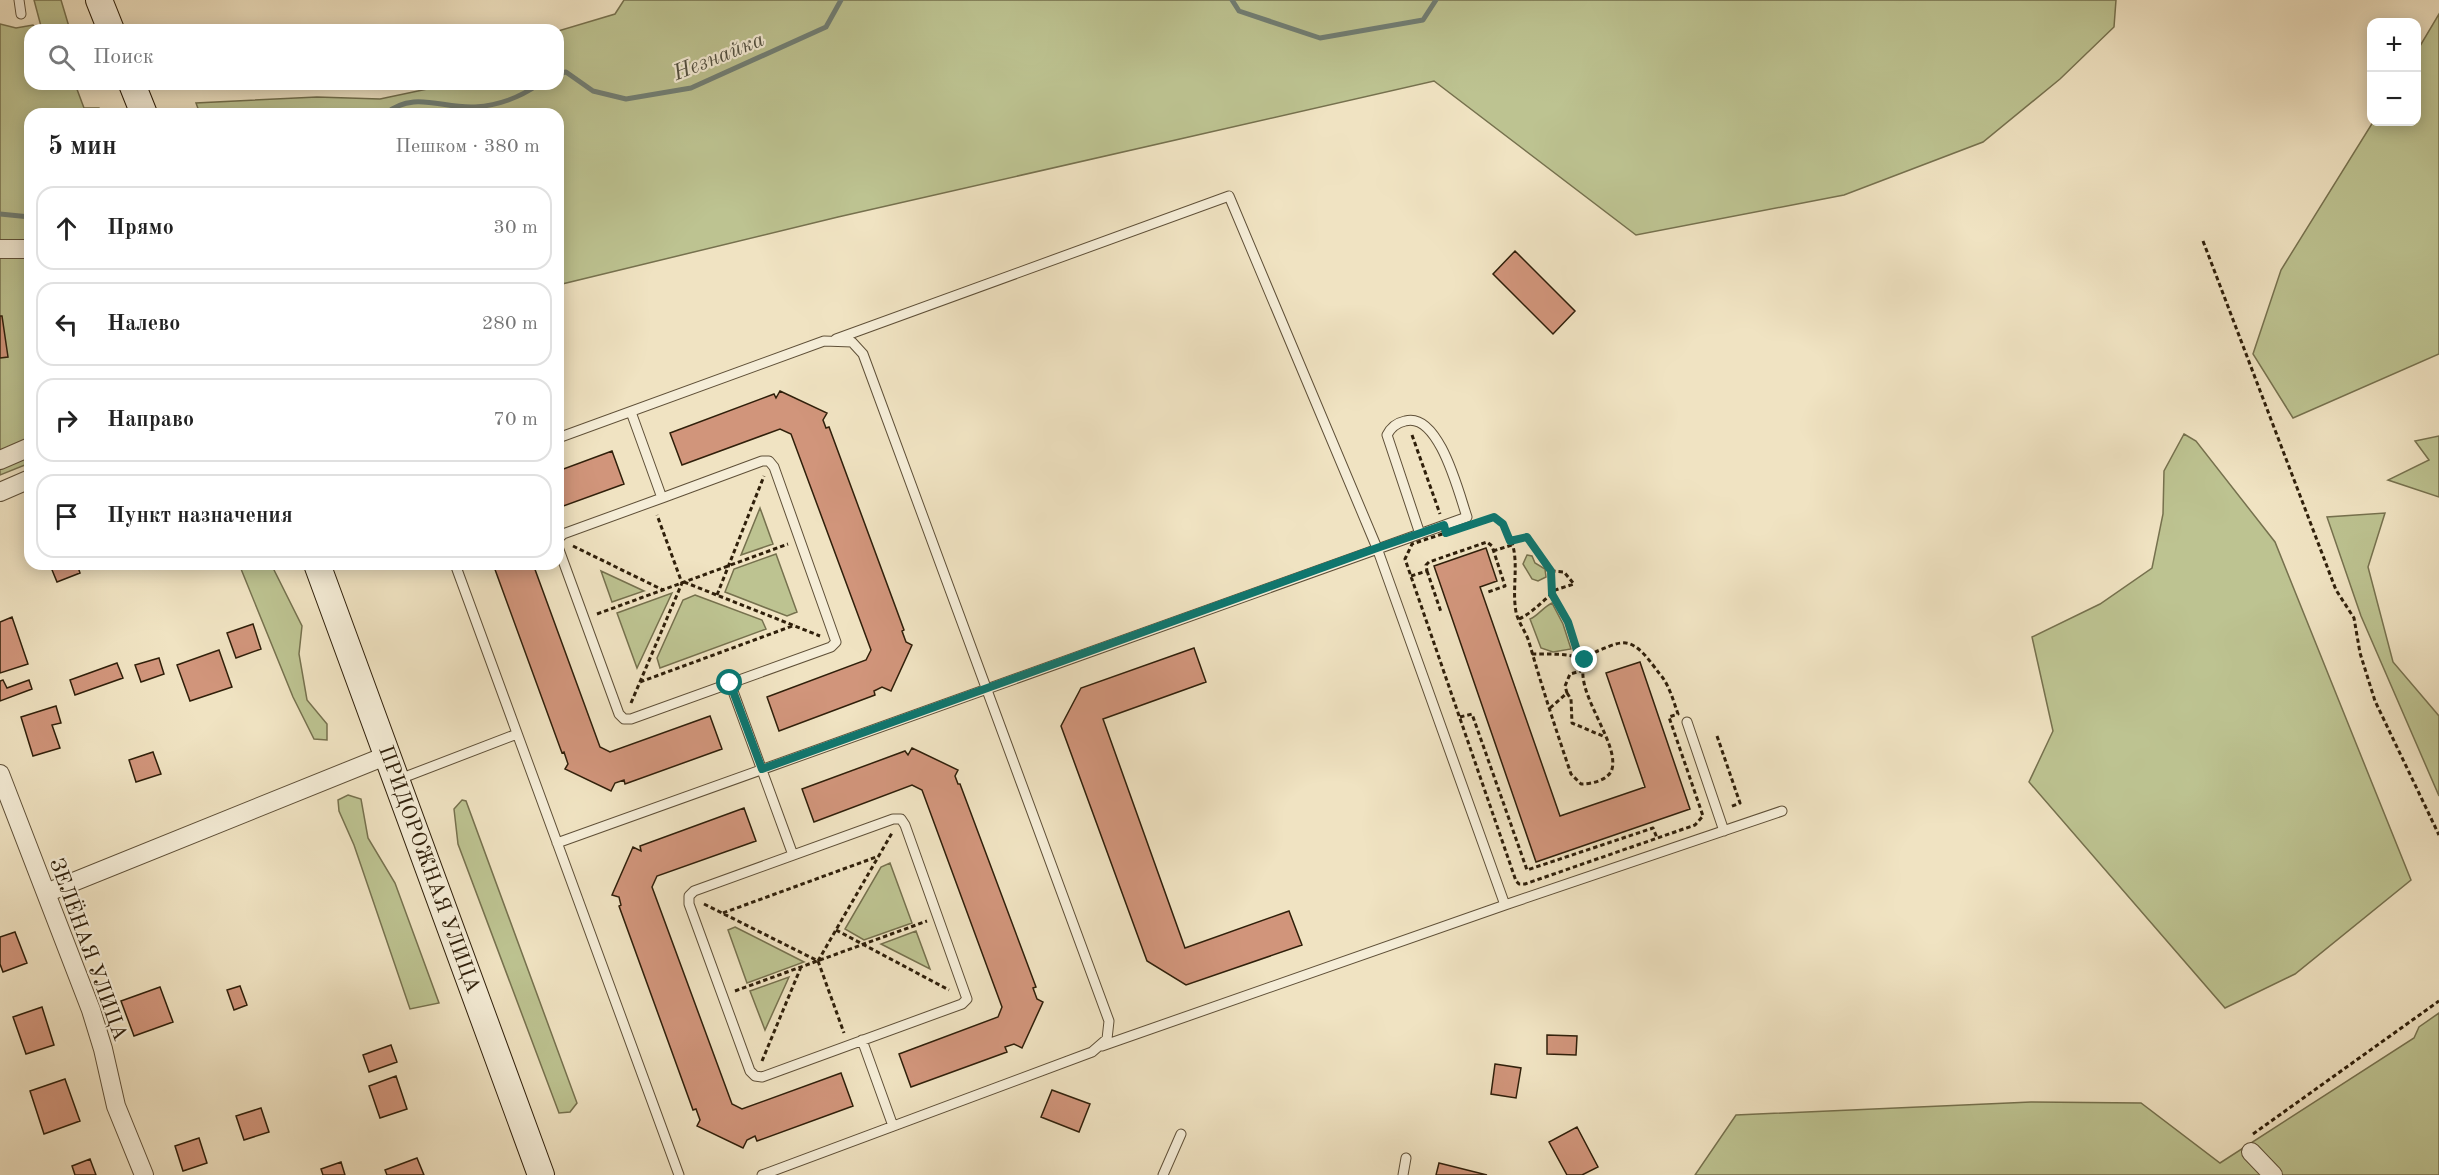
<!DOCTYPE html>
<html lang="ru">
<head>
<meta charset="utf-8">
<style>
	:root { --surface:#fff; --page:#f6f6f6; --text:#222; --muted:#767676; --line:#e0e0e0 }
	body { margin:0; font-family:"Old Standard TT",serif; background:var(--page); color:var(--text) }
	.controls { position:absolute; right:18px; top:18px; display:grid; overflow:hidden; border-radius:12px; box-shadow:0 3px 15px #0003 }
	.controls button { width:54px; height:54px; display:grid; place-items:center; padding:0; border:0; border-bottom:2px solid var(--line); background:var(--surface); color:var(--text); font:30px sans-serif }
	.stop { position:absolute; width:18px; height:18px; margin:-14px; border:4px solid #0f766e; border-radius:50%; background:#fff }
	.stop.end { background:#0f766e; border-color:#fff; box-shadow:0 2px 6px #0008 }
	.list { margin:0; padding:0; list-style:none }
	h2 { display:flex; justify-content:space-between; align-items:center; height:78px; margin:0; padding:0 24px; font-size:26px }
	h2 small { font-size:20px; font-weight:400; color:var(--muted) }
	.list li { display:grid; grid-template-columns:39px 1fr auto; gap:18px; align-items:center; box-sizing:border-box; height:84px; margin:0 12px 12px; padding:0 12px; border:2px solid var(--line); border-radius:18px }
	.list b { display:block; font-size:22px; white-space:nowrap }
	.list em { font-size:20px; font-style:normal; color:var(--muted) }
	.icon { flex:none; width:33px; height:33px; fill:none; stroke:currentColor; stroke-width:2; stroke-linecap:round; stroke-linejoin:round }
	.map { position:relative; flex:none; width:2439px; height:1175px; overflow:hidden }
	.search { position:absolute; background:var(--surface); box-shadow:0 3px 15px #0003; left:24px; top:24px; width:540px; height:66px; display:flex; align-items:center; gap:15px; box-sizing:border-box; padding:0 21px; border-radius:18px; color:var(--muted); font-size:22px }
	.panel { position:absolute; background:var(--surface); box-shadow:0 3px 15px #0003; left:24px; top:108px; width:540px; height:462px; border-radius:18px }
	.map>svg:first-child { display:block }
	.green { fill:#bdc391; stroke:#76714e; stroke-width:1.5 }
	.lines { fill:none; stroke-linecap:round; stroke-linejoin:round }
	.stream { stroke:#717e74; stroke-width:5 }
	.building { fill:#d1957b; stroke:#2f1f0a; stroke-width:1.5 }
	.lane-casing { stroke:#5f5038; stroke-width:11 }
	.street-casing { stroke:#5f5038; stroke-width:20 }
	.secondary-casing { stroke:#2f1f0a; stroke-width:28 }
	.path { stroke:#2f1f0a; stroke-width:3; stroke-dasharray:4.5 3; stroke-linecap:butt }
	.lane { stroke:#f5edd7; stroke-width:9 }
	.street { stroke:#f5edd7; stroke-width:18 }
	.secondary { stroke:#f5edd7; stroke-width:26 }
	.route { stroke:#0f766e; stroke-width:8 }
	.labels { text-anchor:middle; stroke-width:4.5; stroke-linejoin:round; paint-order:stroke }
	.street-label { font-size:21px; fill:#2f1f0a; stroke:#f5edd7 }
	.water-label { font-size:22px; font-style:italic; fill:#504e3f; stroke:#f5edd7 }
</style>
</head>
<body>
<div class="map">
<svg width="2439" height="1175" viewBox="0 0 2439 1175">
	<rect width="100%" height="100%" fill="#f0e3c2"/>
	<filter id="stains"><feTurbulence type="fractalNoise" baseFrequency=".00333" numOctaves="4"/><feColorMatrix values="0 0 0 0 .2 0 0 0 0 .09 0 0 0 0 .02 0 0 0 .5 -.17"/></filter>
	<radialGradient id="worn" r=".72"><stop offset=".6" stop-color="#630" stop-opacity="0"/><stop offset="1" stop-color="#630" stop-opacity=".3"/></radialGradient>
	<path class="green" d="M34,0h27l9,30h-28z
		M624,0h1492l-2,27 -54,52 -77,63 -139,53 -208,40 -202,-154 -596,136 -280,68v-171h-358l-4,-11 121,-6 63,2 71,-15h107v-53l57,-17z
		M2439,14v340l-146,64 -40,-64 28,-84 92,-148h43l1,-71z
		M0,24l16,4 17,-3 5,5h-8v54h45l9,24h15l3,6h-72v349l-30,12z
		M2184,434l12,7 79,101 136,338 -116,94 -70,34 -196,-226 24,-51 -21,-94 68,-33 52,-36 11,-54 1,-43z
		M2439,436v61l-51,-17 41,-20 -14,-19z
		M760,508l13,36 -32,11z
		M2385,513l-17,54 25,95 46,54v80l-78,-180 -34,-99z
		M776,554l21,58 -10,4 -62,-24 9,-23z
		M1527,555l5,1 3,7 10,6 1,8 -8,4 -6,-2 -9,-15z
		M239,564h32l31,62 -3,28 8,46 20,24v16l-13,-1 -21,-42z
		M601,571l43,20 -32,11z
		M672,593l-35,75 -20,-55z
		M695,595l67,25 4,9 -106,39 -3,-10 26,-58z
		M1552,603l11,21 8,25 -18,3 -12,-4 -11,-29c8,-3 12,-11 22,-16z
		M348,795l13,4 7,39 27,45 44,120 -29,6 -56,-164 -15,-34 -1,-11z
		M462,800l4,1 111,302 -7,9 -11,1 -101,-269 -4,-35z
		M890,863l22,60 -48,17 -19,-11 36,-62z
		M735,927l69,35 -57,21 -19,-53z
		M916,931l14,38 -49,-25z
		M789,977l-24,53 -15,-39z
		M2439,1013v162h-744l41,-60 295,-13 110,1 79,60 194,-125 5,-11z"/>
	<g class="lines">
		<path class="stream" d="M1232,0l7,11 81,27 103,-18 13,-20
			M558,74l8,-2 27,19 33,8 65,-11 135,-61 15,-27
			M385,114c29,-24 57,-5 90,-7 25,-2 44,-9 64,-23
			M0,214l30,3"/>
	</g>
	<path class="building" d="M1515,251l60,60 -22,23 -60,-60z
		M0,316h2l6,41 -8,1z
		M780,391l47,22 -4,7 3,8 3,-1 75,203 -2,1 4,11 6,3 -21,46 -9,-4 -8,4 1,4 -96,36 -12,-34 99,-37 5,-10 -80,-216 -11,-5 -98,36 -12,-32 104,-39 2,4z
		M612,451l12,33 -66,24v-37z
		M1486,548l11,33 -17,6 80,229 85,-29 -39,-114 34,-11 50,147 -154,53 -102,-296z
		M77,564l3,9 -23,9 -7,-17z
		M493,564h40l67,183 10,5 100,-36 12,33 -97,35 -1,-4 -9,3 -4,8 -46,-22 3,-5 -4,-12 -2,1z
		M12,617l16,47 -28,9v-51z
		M253,624l8,25 -25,9 -9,-25z
		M1194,648l12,34 -103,37 82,229 104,-37 13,34 -116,40 -39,-24 -86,-235 20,-38z
		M219,650l13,37 -42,14 -13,-36z
		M159,658l5,16 -23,8 -6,-17z
		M117,663l6,15 -48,17 -5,-15z
		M3,680l4,8 22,-8 3,9 -32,12v-20z
		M56,706l5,17 -9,2 8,23 -27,8 -12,-39z
		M912,748l46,22 -3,6 3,8h2l76,203 -3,1 4,11 6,3 -21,46 -8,-4 -9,3 2,5 -96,35 -12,-33 99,-37 4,-10 -10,-27 -70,-190 -10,-5 -98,37 -12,-33 103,-38 3,4z
		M153,752l8,22 -25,8 -7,-22z
		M744,808l12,33 -99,35 -5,11 80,217 10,5 99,-36 12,33 -96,35 -2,-5 -8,4 -4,8 -46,-22 3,-6 -4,-11 -3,1 -74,-204 2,-1 -2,-8 -7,-2 21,-48 8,4 -1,-5z
		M15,932l12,31 -24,9 -3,-8v-27z
		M240,986l7,19 -13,5 -7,-20z
		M160,987l13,35 -39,14 -13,-35z
		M42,1007l12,38 -28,9 -13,-37z
		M1547,1035l30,1 -1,19 -29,-1z
		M391,1045l6,17 -28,10 -6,-17z
		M1495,1064l26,4 -5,30 -25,-4z
		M396,1076l11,33 -27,9 -11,-32z
		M65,1079l15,42 -36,13 -14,-43z
		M1052,1090l38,14 -11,28 -38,-15z
		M261,1108l8,24 -25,8 -8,-24z
		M1577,1127l21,40 -16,8h-15l-18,-33z
		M199,1138l8,25 -24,8 -8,-25z
		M417,1158l7,17h-37l-2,-5z
		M90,1159l6,16h-21l-3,-9z
		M341,1162l4,13h-22l-2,-6z
		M1439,1163l48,12h-51z"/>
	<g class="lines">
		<defs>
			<path id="lane" d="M19,0l2,14
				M836,339l393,-143 148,352 128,357 -403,141
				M631,412l31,86 100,-37h7l5,6 62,175 -5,5 -200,72h-7l-5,-5 -61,-167v-8l5,-5 99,-36
				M558,438l266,-97 28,1 11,12 246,667 -2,18 -15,13 -330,123
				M455,564l224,611
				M730,683l63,172
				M1687,722l37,109
				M397,780l120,-46
				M893,819h8l4,6 62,174 -5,5 -200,73 -7,-1 -5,-5 -61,-167v-8l5,-5z
				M557,843l910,-326c-8,-23 -28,-106 -62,-96 -9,2 -14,6 -18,14l33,99
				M1505,905l277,-94
				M862,1040l31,86
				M1163,1175l18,-41
				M1403,1175l3,-17"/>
			<path id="street" d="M0,249h30
				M0,460l30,-13
				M0,492l30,-13
				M0,774l91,236 12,39 13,57 28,69
				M46,893l342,-138
				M2251,1152l22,23"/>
			<path id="secondary" d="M99,0l12,30
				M132,84l12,30
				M317,564l224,611"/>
		</defs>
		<use href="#lane" class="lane-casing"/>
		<use href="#street" class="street-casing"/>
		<use href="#secondary" class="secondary-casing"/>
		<path class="path" d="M2203,241l133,349 18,28 6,35 15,48 64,134
			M1412,435l28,79
			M1494,517c33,27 16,62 22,95 2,10 10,20 13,30 13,45 27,88 42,132l10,10c11,0 28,-4 31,-15 9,-32 -60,-101 -12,-119 8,-3 17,-8 26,-7 14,2 25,20 33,30 10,11 14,27 19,41l-9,3 34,99 -8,9 -170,59h-6l-3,-3 -111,-322 7,-15z
			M1510,541l17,-4 24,34 1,23 16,28 11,34
			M573,546l90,44
			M1493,551l19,-6
			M1427,571l14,41
			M1551,571l13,1 10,12 -22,7
			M1411,576l16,-5 -1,-6 3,-3 58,-20 5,4 13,40 -17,6
			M684,582l136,54
			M717,595l47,-119
			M597,614l191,-70
			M1519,619c13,-6 21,-16 33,-25
			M1532,654c16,0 39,-1 53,6
			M640,682l155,-57
			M1567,693l4,6 1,24 33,14
			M631,703l51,-120 -25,-68
			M1550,708l17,-15 -2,-7 5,-12 11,-3
			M1460,717l12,-3 55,156 126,-42 4,10
			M1717,736l23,67 -10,4
			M704,904l114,57 74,-128
			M723,913l156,-57
			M836,930l113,60
			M818,961l26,72
			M735,991l192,-70
			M762,1061l39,-94
			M2253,1134l186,-133"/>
		<use href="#lane" class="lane"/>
		<use href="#street" class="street"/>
		<use href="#secondary" class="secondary"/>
	</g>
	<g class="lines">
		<path class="route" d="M730,683l32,86 615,-221 67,-23 2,8 48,-16 9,7 7,17 17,-4 24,34 1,23 16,28 11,35 6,3"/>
	</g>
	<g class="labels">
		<g class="street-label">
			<text transform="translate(430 869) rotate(70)" y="7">ПРИДОРОЖНАЯ УЛИЦА</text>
			<text transform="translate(89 949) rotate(70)" y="7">ЗЕЛЁНАЯ УЛИЦА</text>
		</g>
		<g class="water-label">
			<text transform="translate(718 55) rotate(-22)" y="8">Незнайка</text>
		</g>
	</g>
	<rect width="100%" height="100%" filter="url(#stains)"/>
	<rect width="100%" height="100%" fill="url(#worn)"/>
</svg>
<div class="controls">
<button>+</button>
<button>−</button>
</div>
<div class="stop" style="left:730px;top:683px"></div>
<div class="stop end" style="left:1585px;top:660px"></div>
<div class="search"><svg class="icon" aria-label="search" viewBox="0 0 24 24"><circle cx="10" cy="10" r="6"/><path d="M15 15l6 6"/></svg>Поиск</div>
<section class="panel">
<h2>5 мин<small>Пешком · 380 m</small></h2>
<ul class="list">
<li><svg class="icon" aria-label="ahead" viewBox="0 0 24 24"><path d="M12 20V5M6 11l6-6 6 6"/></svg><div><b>Прямо</b></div><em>30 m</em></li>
<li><svg class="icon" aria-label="left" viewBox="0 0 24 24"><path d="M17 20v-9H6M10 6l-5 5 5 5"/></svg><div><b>Налево</b></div><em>280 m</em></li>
<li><svg class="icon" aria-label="right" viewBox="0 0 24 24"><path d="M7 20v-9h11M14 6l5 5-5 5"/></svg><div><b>Направо</b></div><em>70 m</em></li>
<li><svg class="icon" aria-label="arrive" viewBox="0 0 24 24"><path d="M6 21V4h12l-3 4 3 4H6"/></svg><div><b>Пункт назначения</b></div></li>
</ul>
</section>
</div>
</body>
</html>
